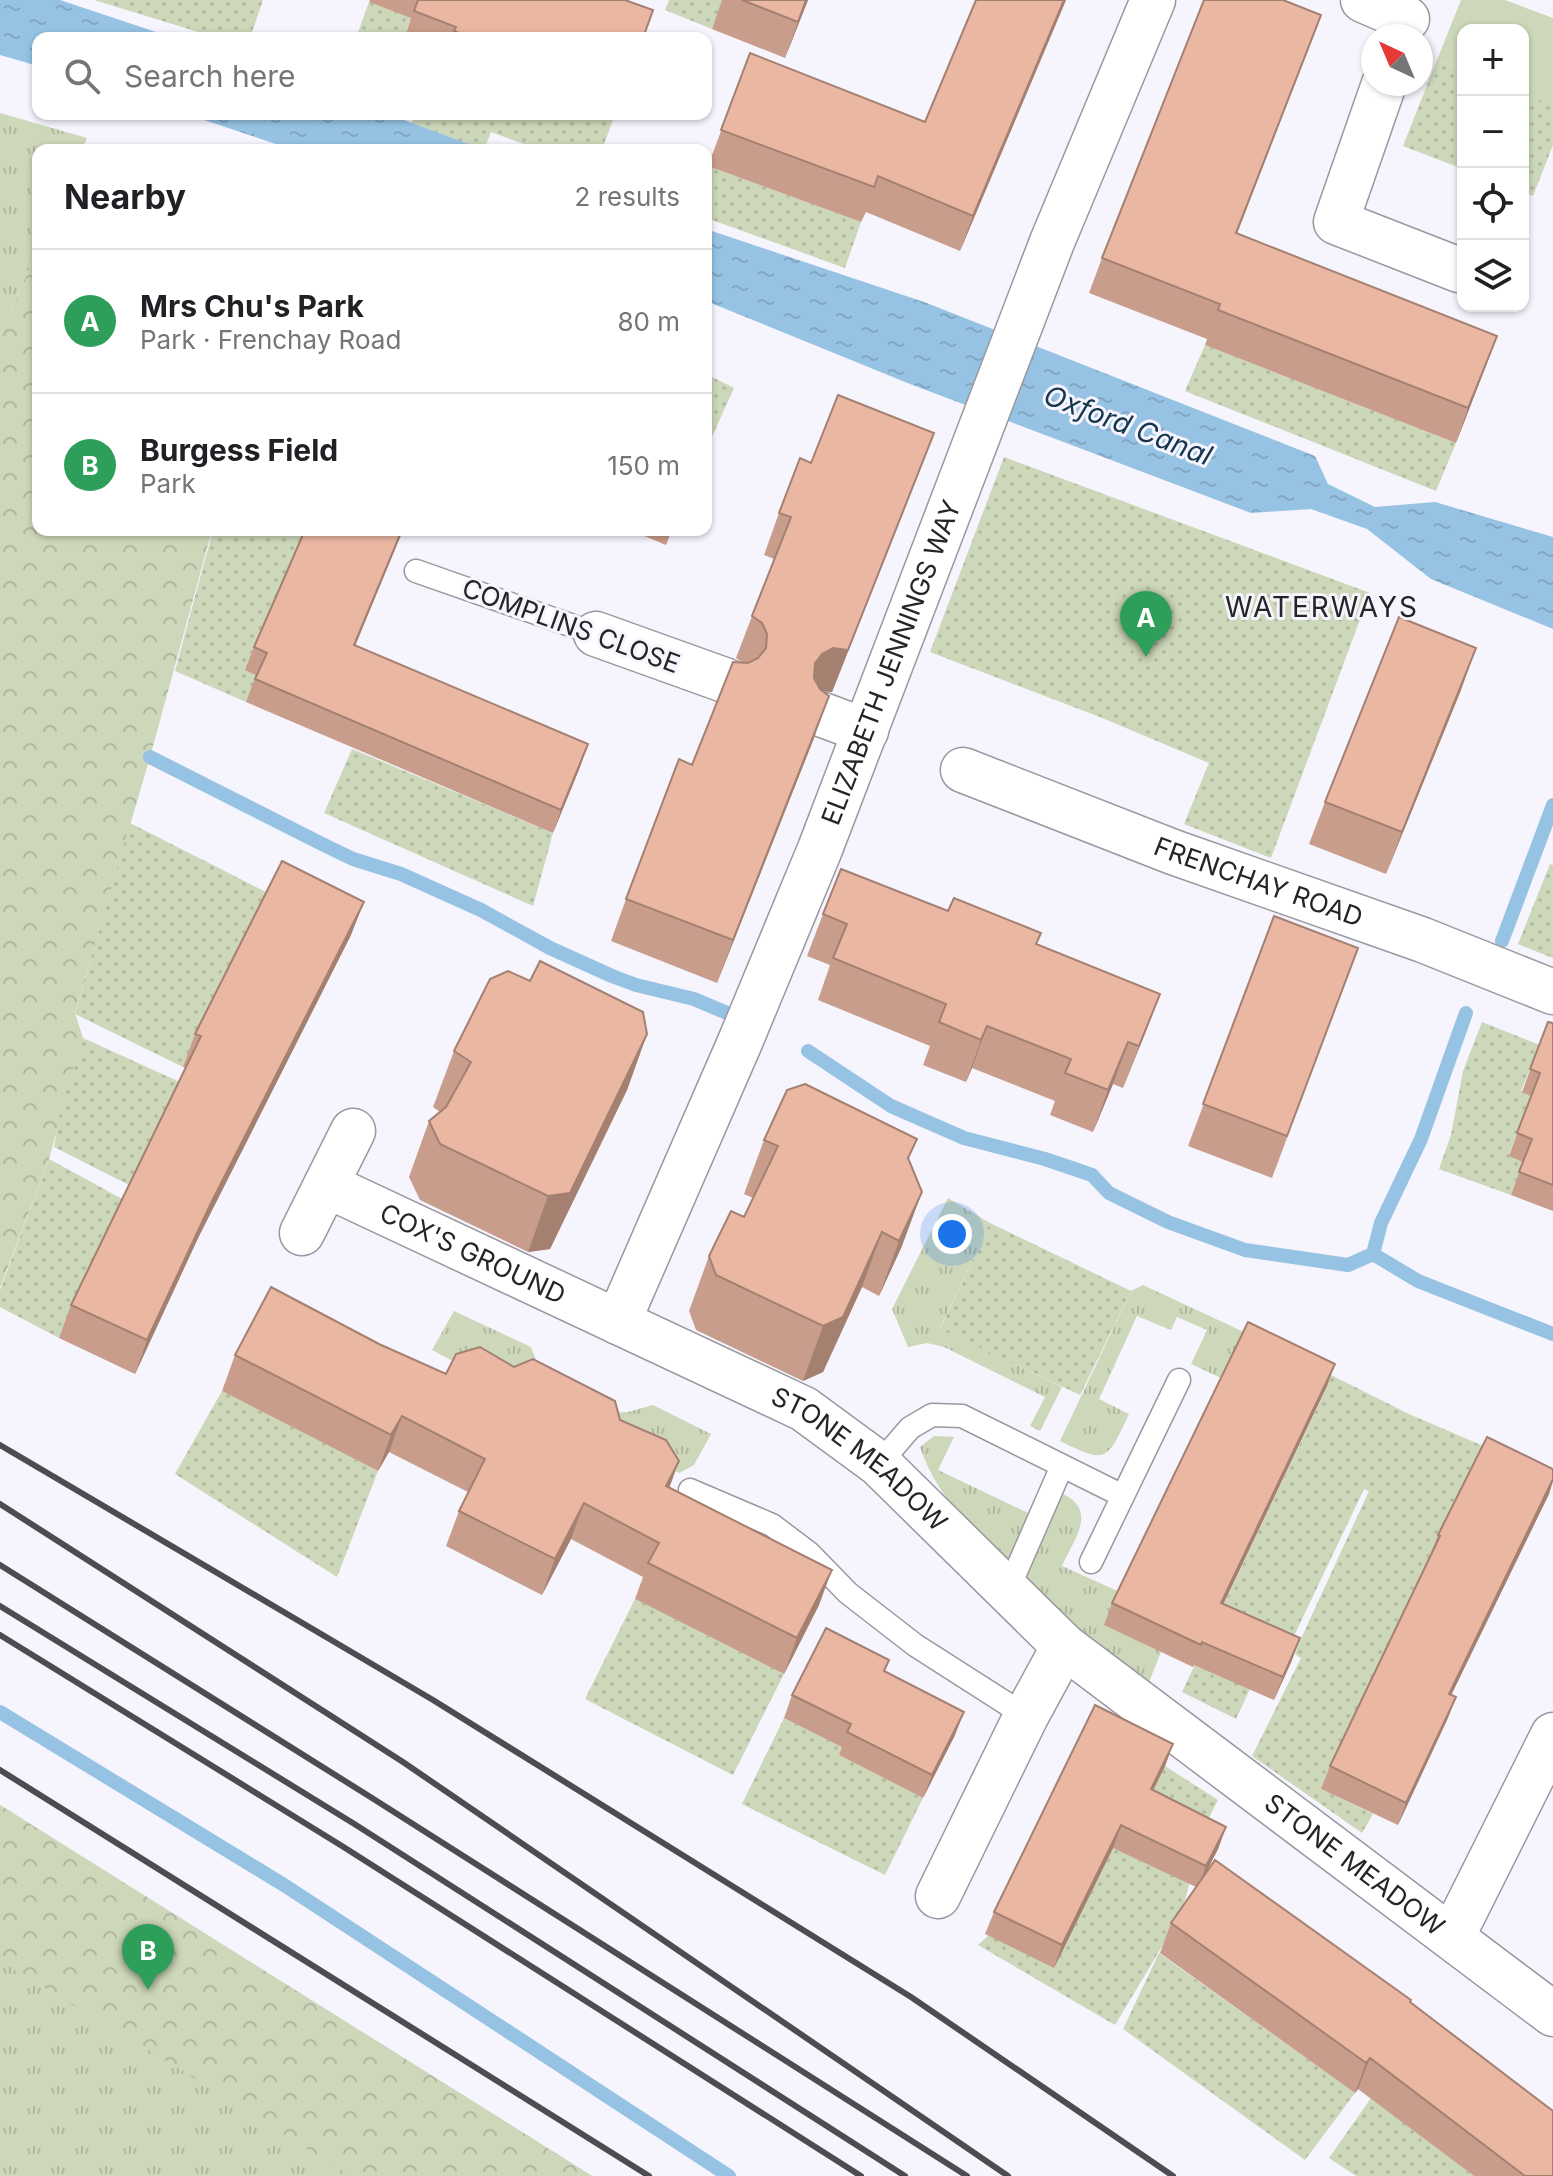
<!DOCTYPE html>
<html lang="en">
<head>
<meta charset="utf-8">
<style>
	:root { --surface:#fff; --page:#f6f6f6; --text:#202124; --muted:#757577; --line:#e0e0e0; --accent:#1e6a68 }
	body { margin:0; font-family:Inter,sans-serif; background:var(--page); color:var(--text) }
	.controls { position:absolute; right:24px; top:24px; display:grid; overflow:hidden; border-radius:16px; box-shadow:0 2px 6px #0004 }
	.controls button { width:72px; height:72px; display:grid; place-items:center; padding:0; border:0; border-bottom:2px solid var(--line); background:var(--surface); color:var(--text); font:40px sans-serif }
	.compass { position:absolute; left:1361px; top:24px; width:72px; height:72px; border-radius:50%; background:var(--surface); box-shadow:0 2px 6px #0004; rotate:316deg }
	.you { position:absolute; left:952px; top:1234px; width:28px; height:28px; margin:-20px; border:6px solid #fff; border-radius:50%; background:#1a73e8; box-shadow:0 0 0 12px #1a73e833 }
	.badge { display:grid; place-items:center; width:52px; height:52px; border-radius:50%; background:var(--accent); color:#fff; font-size:26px; font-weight:700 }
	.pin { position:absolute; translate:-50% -66px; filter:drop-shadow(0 2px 4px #0008) }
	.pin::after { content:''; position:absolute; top:42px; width:28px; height:24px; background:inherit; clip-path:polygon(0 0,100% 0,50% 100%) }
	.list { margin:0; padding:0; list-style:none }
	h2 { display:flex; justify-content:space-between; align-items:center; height:104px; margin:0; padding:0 32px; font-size:34px }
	h2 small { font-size:26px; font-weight:400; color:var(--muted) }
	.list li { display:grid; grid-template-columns:52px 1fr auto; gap:24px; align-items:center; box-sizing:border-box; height:144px; padding:0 32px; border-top:2px solid var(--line) }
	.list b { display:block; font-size:30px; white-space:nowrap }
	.list p { margin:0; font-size:26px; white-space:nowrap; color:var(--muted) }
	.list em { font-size:26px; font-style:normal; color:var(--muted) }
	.icon { flex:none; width:44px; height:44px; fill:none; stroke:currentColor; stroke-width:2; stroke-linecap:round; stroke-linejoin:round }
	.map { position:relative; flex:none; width:1553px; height:2176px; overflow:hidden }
	.search { position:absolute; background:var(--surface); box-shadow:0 2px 6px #0004; left:32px; top:32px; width:680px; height:88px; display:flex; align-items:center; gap:20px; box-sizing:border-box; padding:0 28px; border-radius:16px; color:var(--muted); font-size:30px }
	.panel { position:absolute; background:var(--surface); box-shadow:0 2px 6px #0004; left:32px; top:144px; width:680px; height:392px; border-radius:16px }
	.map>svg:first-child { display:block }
	.grass { fill:url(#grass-tufts) }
	.forest { fill:url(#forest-crowns) }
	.park { fill:url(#park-dots) }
	.pitch { fill:#cdd7b9 }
	.water { fill:url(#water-ripples) }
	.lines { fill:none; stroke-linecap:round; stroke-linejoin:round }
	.stream { stroke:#96c3e3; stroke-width:14 }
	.lane-casing { stroke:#9998a0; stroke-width:25 }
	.street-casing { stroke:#9998a0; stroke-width:47 }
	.lane { stroke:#fff; stroke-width:22 }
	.street { stroke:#fff; stroke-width:44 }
	.rail { stroke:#4e4c51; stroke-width:6 }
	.wall { fill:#c99d8b }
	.shaded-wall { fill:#a48071 }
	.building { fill:#eab7a2; stroke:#a48071; stroke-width:2 }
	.labels { text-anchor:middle; stroke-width:6; stroke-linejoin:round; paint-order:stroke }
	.street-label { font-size:26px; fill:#252427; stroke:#f6f4fd }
	.water-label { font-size:28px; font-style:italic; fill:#12364d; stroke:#f6f4fd }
	.neighbourhood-label { font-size:28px; letter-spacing:2px; fill:#252427; stroke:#f6f4fd }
</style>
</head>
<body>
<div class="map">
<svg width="1553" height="2176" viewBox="0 0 1553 2176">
	<defs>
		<pattern id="grass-tufts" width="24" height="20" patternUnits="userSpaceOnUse" patternTransform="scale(2)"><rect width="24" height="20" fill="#cdd7b9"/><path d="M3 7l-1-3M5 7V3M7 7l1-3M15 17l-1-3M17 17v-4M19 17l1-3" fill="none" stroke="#b0b89f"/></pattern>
		<pattern id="forest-crowns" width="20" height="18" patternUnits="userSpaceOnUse" patternTransform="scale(2)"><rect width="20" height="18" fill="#cdd7b9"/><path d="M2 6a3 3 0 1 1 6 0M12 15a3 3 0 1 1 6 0" fill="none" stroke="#b0b89f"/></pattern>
		<pattern id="park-dots" width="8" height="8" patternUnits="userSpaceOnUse" patternTransform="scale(2)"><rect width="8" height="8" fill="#cdd7b9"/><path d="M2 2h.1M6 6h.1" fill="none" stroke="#b0b89f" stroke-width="1.8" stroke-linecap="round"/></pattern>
		<pattern id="water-ripples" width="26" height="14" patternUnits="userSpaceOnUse" patternTransform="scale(2)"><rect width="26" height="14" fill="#96c3e3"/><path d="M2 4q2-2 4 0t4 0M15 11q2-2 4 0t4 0" fill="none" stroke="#81a7c3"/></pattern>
	</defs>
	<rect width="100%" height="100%" fill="#f6f4fd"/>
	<path class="grass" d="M0,113l87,25 -5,12h-44v99l-38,86z
		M948,1198l42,25 -50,105 122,59 -22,44 -10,-5 15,-29 -101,-50 -17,-4 -19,4 -16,-38z
		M1143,1285l118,55 -38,39 -32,-15 16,-34 -30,-13 -6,13 -34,-14 -38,83 30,15c-22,46 -21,51 -69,27l71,-150z
		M454,1311l77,36 10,25 -88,-11 -21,-11z
		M653,1405l58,29 -17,31 -15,8 -63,-34 -5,-26 17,-1z
		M934,1436l20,1 -16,33 92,44 -23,47c-38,-37 -69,-62 -87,-114z
		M1063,1494c35,17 11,45 -1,72l58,26 41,60 -12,30 -76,-57 -50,-44z
		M0,1805l592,371h-592z"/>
	<path class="forest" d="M38,249v281h174l-62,227 -75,256 8,25 -34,121 -49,129v-953z
		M0,1805l592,371h-242l-162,-102 -188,-113z"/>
	<path class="park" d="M94,0h169l-13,38h-32z
		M669,0h54l-11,29 -47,-19z
		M369,2l42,15 -5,17 10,4h-60z
		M1437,60l26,10v99l-60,-23z
		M1523,93l30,12v40l-20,51 -10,-4z
		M415,114h200l-13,36h-62l-49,-18 -7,18 -72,-27z
		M708,166l153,56 -16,46 -133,-48 -4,10 -2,-1v-57z
		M1205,345l251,98 -20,48 -251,-100z
		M706,374l28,14 -28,62z
		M1004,457l366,136 -99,265 -87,-34 25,-61 -109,-46 -170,-65z
		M213,530h94l-49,146 -12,26 -71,-31z
		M352,749l201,84 -20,73 -209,-93z
		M130,823l140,71 -87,173 -108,-53z
		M1550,864l3,1v93l-35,-14z
		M1482,1022l58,23 -19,46 11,5 -23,59 15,7 -13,33 -72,-26 12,-34 12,-64z
		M83,1038l99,45 -51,103 -77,-39 7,-40z
		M49,1159l75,41 -65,138 -59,-31v-17z
		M990,1223l141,68 -51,104 -140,-66z
		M1261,1340l148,74 142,61 -230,314 52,25 -11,19 -110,-77 49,-98 -6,-4 4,-11 70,-152 -5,-2 -80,168 -34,32 -14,30 -54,-27 145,-305z
		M222,1391l156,80 -41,106 -162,-103z
		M635,1599l149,75 -51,101 -148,-76z
		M784,1718l59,29 -4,8 84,43 -38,77 -143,-71z
		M1165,1766l53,34 -14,27 -19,73 -15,33 -55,92 -137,-80 11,-10 65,32 83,-171z
		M1159,1953l196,140 -50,67 -182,-131z
		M1371,2098l103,78h-118l-27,-18z"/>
	<path class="pitch" d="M1461,0h44l48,18v87l-30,-12v-63h-60v40l-26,-10z"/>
	<path class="water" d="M0,0h60l114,38h-136v28l-38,-11z
		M186,114h202l97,36h-191z
		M706,229l218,73 391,154 13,28 47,23 60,-5 118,35v92l-122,-50 -64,-50 -56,-20 -60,4 -341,-129 -204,-83z"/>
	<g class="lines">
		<path class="stream" d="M150,757l174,88 29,14 48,15 80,36 69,38 62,28 24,9 58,14 40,17
			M1502,941l51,-136
			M1466,1013l-45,126 -40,84 -8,31 45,27 135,53
			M808,1051l83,55 73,32 81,21 47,16 17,18 59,29 77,28 103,15 25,-11
			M0,1712l284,173 445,291"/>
		<defs>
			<path id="lane" d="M416,571l180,63
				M879,1464l31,-36 22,-13 30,1 161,80
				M690,1490l82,35 37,28 39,40 67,52 111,71
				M1091,1562l88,-182
				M1007,1592l55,-126"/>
			<g id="street">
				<path d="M1363,0l44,19"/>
				<path d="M1384,84l-48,138 123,48"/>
				<path d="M596,634l131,47"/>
				<path d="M823,715l43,16"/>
				<path id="s1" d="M963,770l210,82 250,88 130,52"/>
				<path id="s2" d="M326,1185l478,224 75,55 185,182 489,368"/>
				<path d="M302,1233l51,-102"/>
				<path id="s3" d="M618,1322l122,-280 80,-193 232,-607 101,-242"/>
				<path d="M938,1896l88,-180 38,-70"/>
				<path d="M1452,1937l101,-202"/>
			</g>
		</defs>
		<use href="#lane" class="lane-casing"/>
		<use href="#street" class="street-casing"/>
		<use href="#lane" class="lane"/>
		<use href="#street" class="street"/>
		<path class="rail" d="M0,1445l433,255 478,297 262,179
			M0,1504l403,258 605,414
			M0,1565l372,233 595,378
			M0,1606l356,219 549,351
			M0,1635l342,211 519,330
			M0,1770l649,406"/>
	</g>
	<path class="wall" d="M370,0h255l18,38h-227l-10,-4 5,-16 -42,-16z
		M722,0h86l-23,58 -73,-29z
		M1066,0l-106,251 -94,-39 -5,10 -153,-56 42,-113 175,69z
		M1321,15l-84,219 260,102 -41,107 -251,-98 2,-6 -118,-46 13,-35z
		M934,433l-16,42 -86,217 -10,-1 -8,47 -97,245 -106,-42 15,-42 117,-236 -7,-5 38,-99 -10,-4 15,-42 32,-50z
		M630,530h42l-6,15z
		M355,646l225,121 -27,66 -307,-131 10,-27 -11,-5 9,-23z
		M1461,690l-75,184 -77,-30 16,-42z
		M948,911l89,34 123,49 -37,94 -10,-4 -20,48 -43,-17 5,-14 -83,-33 -6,14 -43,-17 7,-19 -112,-46 12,-35 -23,-9 16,-42z
		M1274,916l84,32 -86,230 -84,-32z
		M351,935l-152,301 -64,138 -76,-36 12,-33 115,-237 -3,-1 12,-33z
		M1548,1022l5,1v188l-42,-16 12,-33 -14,-6 22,-60 -9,-4z
		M647,1034l-20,56 -77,159 -22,3 -108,-52 -11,-23 20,-56 11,-9 -7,-5 21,-56z
		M764,1140l145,21 -7,85 -23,50 -17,-9 -39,85 -20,9 -107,-51 -7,-19 20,-55 35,-39 9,-19 -9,-4z
		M379,1344l67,30 68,-7 106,53 49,68 150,117 -35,69 -149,-75 8,-22 -72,-38 -29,56 -96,-49 13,-35 9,-19 -79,-40 -11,19 -156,-80 13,-36z
		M1327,1386l-104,218 69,56 -18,40 -80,-35 -1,2 -89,-42 8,-22z
		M1553,1469v13l-4,12 -98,201 5,2 -9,23 -49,105 -77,-36 9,-23 99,-208 9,-23z
		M885,1672l70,63 -32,63 -84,-43 3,-8 -58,-29 8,-23z
		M1173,1744l-8,22 -12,24 73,37 -8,22 -13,25 205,128 143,174h-79l-116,-87 -3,4 -195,-140 11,-30 25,-36 -83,-39 -59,120 -69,-34 9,-22z"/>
	<path class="shaded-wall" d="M806,0h2l-23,58z
		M1064,0h2l-106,251 13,-35z
		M1321,15l-13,35 -85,218 13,-35z
		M1497,336l-13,35 -28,72 12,-35z
		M934,433l-16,42 -86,217 -14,-1 -11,5 8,-33z
		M402,530h1l-57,138 8,-23z
		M1476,648l-15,42 -75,184 16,-42z
		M829,696l-15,42 -97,245 16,-43z
		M588,744l-8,23 -27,66 8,-23z
		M364,902l-13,33 -152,301 -64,138 12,-34 64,-137z
		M1160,994l-16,42 -21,52 16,-42z
		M987,1026l-15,42 -6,14 15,-42z
		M647,1034l-20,56 -77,159 -22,3 20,-56z
		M1128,1042l-15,42 -20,48 15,-42z
		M922,1192l-20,54 -23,50 20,-55z
		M882,1232l-20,55 -39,85 -20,9 20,-55z
		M1335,1364l-8,22 -114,240 8,-23z
		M402,1416l-13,36 -11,19 13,-36z
		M679,1461l-13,36v-11z
		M1553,1479l-4,15 -108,222 8,-22z
		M584,1503l-13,36 -29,56 13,-36z
		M832,1570l-13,35 -35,69 13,-36z
		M1300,1638l-8,22 -18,40 9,-23z
		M1456,1697l-9,23 -49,105 8,-22z
		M964,1712l-9,23 -32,63 9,-23z
		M1173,1744l-8,22 -22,45 8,-22z
		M1121,1825l-8,23 -59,120 8,-23z
		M1226,1827l-8,22 -20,39 8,-22z
		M1370,2058l-12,31 -3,4 11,-30z"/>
	<path class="building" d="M418,0h207l28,10 -10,28h-171l-18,-7 2,-4 -42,-16z
		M742,0h64l-8,22z
		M976,0h88l-91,216 -95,-40 -4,11 -153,-57 29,-77 175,69z
		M1204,0h79l38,15 -85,218 261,103 -29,72 -250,-98 2,-6 -118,-46z
		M838,395l96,38 -86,217 -15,-2 -11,6 -7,9 -1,15 6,11 9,7 -96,244 -107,-41 53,-140 13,6 41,-103 15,1 10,-5 8,-10 1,-14 -5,-11 -10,-7 39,-99 -12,-4 21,-55 11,5z
		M305,530h97l-48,115 234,99 -27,66 -306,-131 12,-26 -13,-6z
		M1399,617l77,31 -74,184 -77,-30z
		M282,861l82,41 -153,301 -64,137 -76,-35 130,-269 -6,-2z
		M841,869l107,42 6,-13 87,35 -5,11 124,50 -21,52 -11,-4 -20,48 -43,-17 6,-14 -84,-33 -6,14 -42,-18 7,-18 -113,-46 14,-34 -24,-10z
		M1274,916l84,32 -71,188 -84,-32z
		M540,961l103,51 4,22 -77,159 -22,3 -108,-52 -11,-23 17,-14 25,-45 -17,-11 36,-72 18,-8 22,10z
		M1548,1022l5,1v162l-34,-13 13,-33 -15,-6 23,-60 -10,-4z
		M805,1084l112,55 -9,19 14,34 -23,49 -17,-9 -39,85 -20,9 -107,-51 -7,-19 22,-45 13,6 34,-71 -14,-6 23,-50z
		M271,1287l108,57 67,30 10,-20 24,-7 34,20 19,-8 82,42 5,19 46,20 13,21 -13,25 166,84 -35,68 -149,-75 11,-20 -75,-40 -29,56 -96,-48 26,-52 -83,-43 -11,19 -156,-80z
		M1248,1322l87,42 -114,239 79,35 -17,39 -81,-35 -1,3 -89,-42z
		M1487,1437l66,32v10l-104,215 7,3 -50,106 -76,-37 110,-230 -2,-1z
		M826,1628l63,32 -5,11 80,41 -32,63 -85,-43 4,-8 -59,-29z
		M1095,1705l78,39 -22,45 75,38 -20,39 -85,-41 -59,120 -68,-33z
		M1215,1860l196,140 -1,2 143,109v65h-28l-155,-118 -4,5 -195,-140z"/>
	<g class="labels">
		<g class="street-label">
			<text transform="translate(571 626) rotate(20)" y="9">COMPLINS CLOSE</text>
			<text dy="9" stroke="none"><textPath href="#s3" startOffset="714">ELIZABETH JENNINGS WAY</textPath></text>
			<text dy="9" stroke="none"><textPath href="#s1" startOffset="316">FRENCHAY ROAD</textPath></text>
			<text dy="9" stroke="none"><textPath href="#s2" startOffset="162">COX'S GROUND</textPath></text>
			<text dy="9" stroke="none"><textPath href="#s2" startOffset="602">STONE MEADOW</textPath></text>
			<text dy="9" stroke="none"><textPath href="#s2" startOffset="1244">STONE MEADOW</textPath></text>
		</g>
		<g class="water-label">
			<text transform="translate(1128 425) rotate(21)" y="10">Oxford Canal</text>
		</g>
		<g class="neighbourhood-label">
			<text x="1322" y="617">WATERWAYS</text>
		</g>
	</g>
</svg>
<div class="controls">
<button>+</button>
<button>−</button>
<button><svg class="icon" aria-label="locate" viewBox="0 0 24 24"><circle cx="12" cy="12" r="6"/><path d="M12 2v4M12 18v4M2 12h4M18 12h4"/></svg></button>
<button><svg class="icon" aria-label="layers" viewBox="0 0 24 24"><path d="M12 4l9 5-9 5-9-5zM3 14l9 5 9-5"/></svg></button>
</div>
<svg class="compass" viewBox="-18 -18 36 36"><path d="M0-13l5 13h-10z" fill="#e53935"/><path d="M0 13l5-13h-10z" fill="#757577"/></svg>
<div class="you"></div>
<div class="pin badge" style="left:1146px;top:657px;background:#2e9e5b">A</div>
<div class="pin badge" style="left:148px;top:1990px;background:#2e9e5b">B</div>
<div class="search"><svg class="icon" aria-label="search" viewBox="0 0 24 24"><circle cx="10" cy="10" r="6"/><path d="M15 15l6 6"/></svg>Search here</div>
<section class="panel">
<h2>Nearby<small>2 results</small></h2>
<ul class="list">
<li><span class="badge" style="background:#2e9e5b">A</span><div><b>Mrs Chu's Park</b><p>Park · Frenchay Road</p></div><em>80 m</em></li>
<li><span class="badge" style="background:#2e9e5b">B</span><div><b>Burgess Field</b><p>Park</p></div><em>150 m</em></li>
</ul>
</section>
</div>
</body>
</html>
